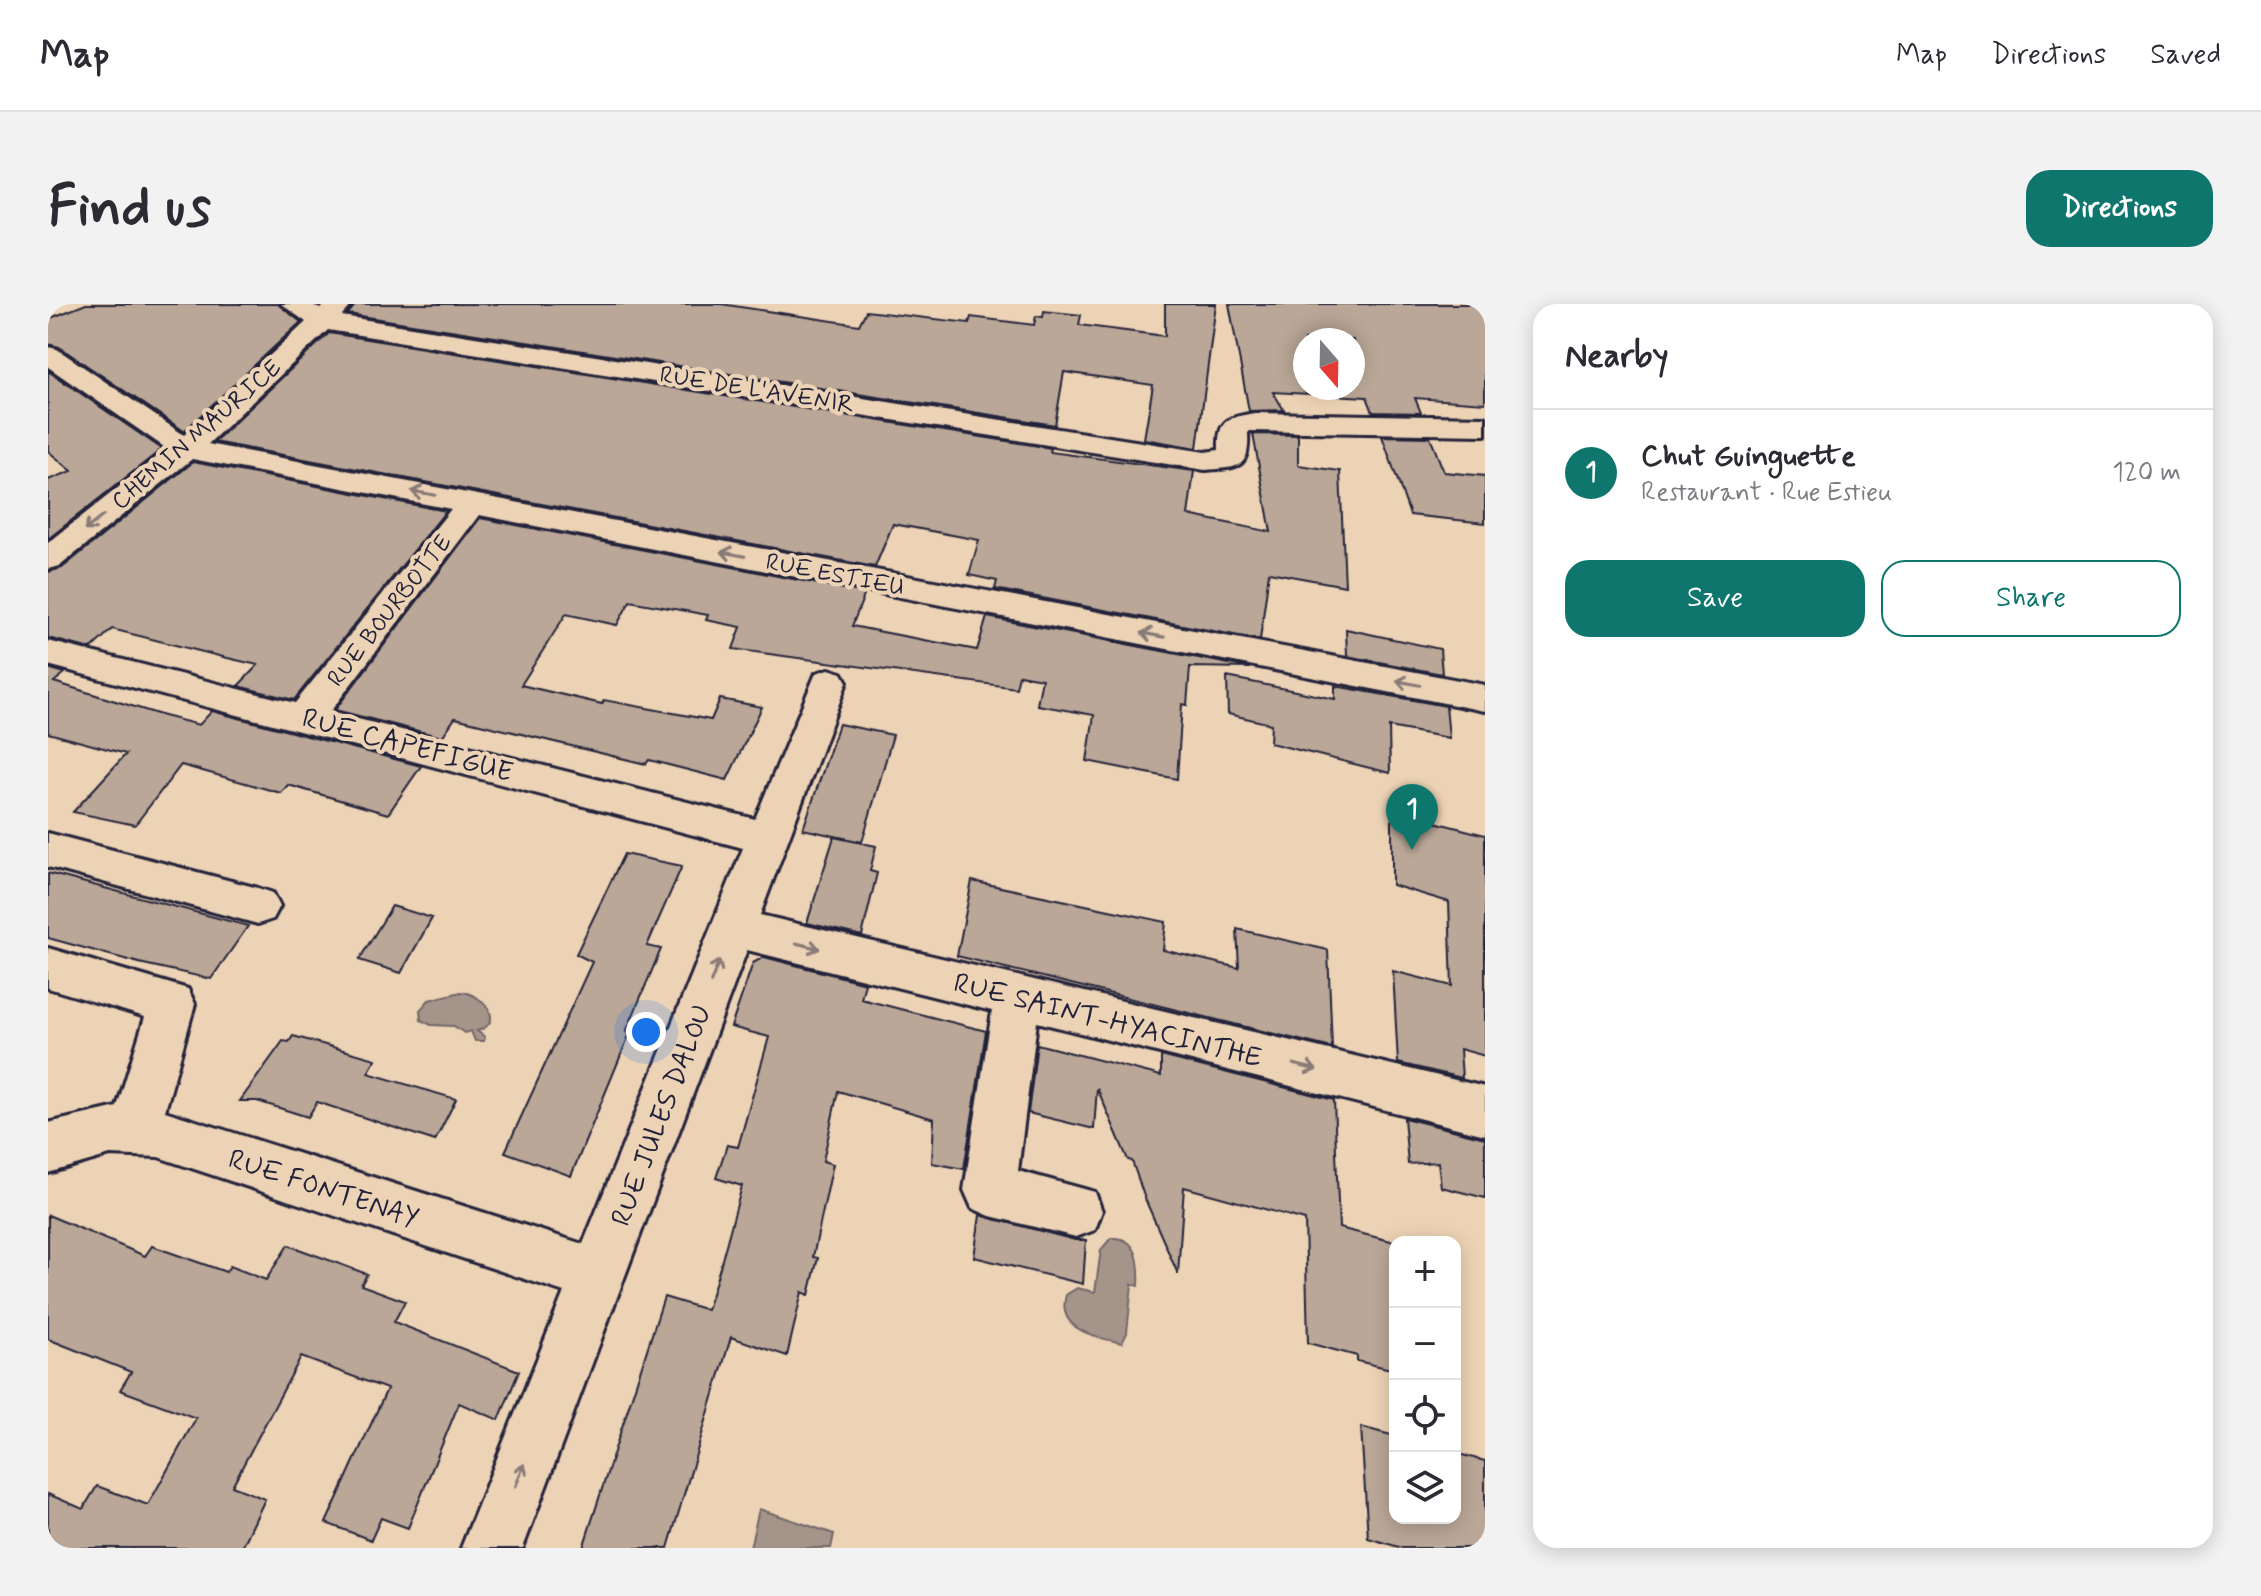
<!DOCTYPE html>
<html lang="en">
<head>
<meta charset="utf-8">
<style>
	:root { --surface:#fff; --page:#f2f2f3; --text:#2b2b33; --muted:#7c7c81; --line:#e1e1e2; --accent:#0f766e }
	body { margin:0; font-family:Mynerve,sans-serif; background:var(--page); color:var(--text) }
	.controls { position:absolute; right:24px; bottom:24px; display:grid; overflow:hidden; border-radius:16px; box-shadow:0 4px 20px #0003 }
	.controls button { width:72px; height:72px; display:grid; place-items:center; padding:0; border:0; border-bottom:2px solid var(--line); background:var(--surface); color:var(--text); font:40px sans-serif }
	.compass { position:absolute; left:1245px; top:24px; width:72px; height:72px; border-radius:50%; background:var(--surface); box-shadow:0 4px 20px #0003; rotate:160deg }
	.you { position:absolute; left:598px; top:728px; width:28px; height:28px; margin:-20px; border:6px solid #fff; border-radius:50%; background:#1a73e8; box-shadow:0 0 0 12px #1a73e833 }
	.badge { display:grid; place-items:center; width:52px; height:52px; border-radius:50%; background:var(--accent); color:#fff; font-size:26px; font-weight:700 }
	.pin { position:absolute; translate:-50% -66px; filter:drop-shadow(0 2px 4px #0008) }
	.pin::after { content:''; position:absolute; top:42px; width:28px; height:24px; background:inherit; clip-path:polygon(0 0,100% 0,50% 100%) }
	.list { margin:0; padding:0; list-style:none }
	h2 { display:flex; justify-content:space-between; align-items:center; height:104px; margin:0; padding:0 32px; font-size:34px }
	h2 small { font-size:26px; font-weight:400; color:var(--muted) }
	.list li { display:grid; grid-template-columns:52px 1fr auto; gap:24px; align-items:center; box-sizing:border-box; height:128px; padding:0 32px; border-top:2px solid var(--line) }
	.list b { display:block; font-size:30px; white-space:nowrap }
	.list p { margin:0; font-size:26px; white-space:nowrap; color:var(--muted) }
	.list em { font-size:26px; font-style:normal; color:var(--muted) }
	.actions { display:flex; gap:16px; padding:24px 32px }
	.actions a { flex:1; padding:18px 0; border:2px solid var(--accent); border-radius:24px; text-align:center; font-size:28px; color:var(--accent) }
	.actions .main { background:var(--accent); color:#fff }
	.icon { flex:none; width:44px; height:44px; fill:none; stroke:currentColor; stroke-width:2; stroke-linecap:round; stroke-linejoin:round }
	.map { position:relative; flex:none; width:1437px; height:1244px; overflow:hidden; border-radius:24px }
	header { display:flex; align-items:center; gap:48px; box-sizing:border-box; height:112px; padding:0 40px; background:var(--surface); border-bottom:2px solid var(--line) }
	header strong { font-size:38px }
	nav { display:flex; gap:44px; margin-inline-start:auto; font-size:28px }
	.intro { display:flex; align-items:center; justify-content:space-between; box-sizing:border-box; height:192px; padding:0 48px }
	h1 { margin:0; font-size:56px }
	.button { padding:20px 36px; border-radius:24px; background:var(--accent); color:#fff; font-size:28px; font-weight:700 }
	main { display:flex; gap:48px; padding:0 48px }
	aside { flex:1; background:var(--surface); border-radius:24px; box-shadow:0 4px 20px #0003 }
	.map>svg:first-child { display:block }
	.water { fill:#a59489; stroke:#71666a; stroke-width:2 }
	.building { fill:#baa797; stroke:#22223b; stroke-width:2; fill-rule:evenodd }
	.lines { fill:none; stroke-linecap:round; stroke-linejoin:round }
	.minor-casing { stroke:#22223b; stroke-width:6 }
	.minor { fill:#edd3b5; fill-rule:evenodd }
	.oneway { stroke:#887a78 }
	.labels { text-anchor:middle; stroke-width:8; stroke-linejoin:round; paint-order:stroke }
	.far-street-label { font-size:24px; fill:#22223b; stroke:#edd3b5 }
	.street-label { font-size:28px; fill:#22223b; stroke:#edd3b5 }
</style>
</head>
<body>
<header>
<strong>Map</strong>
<nav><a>Map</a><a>Directions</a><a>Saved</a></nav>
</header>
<div class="intro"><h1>Find us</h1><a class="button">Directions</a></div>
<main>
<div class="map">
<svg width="1437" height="1244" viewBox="0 0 1437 1244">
	<rect width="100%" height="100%" fill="#edd3b5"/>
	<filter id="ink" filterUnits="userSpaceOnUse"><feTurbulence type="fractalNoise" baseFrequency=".0125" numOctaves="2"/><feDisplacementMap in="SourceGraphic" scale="16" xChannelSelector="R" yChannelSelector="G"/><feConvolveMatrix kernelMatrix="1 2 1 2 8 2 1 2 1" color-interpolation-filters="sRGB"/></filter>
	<g filter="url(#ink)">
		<path class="water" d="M413,688c20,1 47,30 16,39l8,6 -1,4h-9l-4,-10 -7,2 -10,-7 -23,-1 -10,-5 -1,-10 9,-10z
			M1063,934c28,-2 29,27 28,48l-7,-2 -5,49 -5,10c-27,-6 -66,-13 -56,-48l11,-7 18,4 6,-42z
			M711,1205l75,25 -3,14h-81z"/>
		<path class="building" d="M38,0h192l23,18 -117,109 -125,-84 -11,-3v-25z
			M308,0h365l138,21 7,-14 103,12 2,-6 63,8 2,-9 7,1 1,-6 37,4 -2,10 86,11v-32h51l-19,144 -53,-9 9,-54 -89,-13 -9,53 -707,-111z
			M1181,0h256v99l-70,-5 6,15 -48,-1 -6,-15 -94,-5 11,18 -35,1zM1257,36h48v48h-48z
			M281,29l722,115 -1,4 144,19 -6,44 83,17 -18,-98 45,1v30l42,6 5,115 -76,-14 -9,68 -265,-51 2,-8 -28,-6 10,-35 -86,-16 -18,43 -661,-125z
			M0,67l114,78 -114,90v-59l24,-9 -24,-20z
			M1334,132l48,1 14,35 41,4v47l-75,-8z
			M145,158l253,49 -152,189 -56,-14 20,-21 -39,-9 -107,-27 -21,20 -43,-11v-66l14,-4z
			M432,214l385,75 -13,33 25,5 100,19 10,-33 263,51 -60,-1 -3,38 -5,-1 -5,75 -90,-18 7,-46 -57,-10 5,-26 -23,-4 -3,13 -283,-39 8,-22 -35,-7 2,-5 -78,-14 -13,24 -51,-11 -45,71 81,19 2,-4 107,20 9,-21 42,8 -35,73 -78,-20 -3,4 -191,-46 -13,19 -107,-27z
			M1298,325l94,20 2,25 -95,-18z
			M0,364l17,5 -11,9 110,34 35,9 13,-14 209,55 -33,48 -100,-29 -7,8 -100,-28 -46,60 -62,-13 53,-58 -78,-21z
			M1179,373l108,22v-13l111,20 3,32 -60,-11 1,46 -120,-30 1,-19 -43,-10z
			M791,420l54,11 -31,107 -59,-13z
			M1344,507l93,24v221l-25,-7 2,29 -64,-15 -5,-92 59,15 -3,-84 -57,-17z
			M786,533l42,9 -6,25 7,2 -15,63 -55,-13z
			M576,550l58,12 -35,80 14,3 -35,83 4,1 -59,143 -66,-24 87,-190 -16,-8z
			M0,569l200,53 -37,53 -72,-16 -91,-25z
			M924,577l194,41 -3,28 76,18 -2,-39 91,21 4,98 -375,-92z
			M344,602l40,12 -31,55 -42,-13z
			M716,653l101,26 -4,16 125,32 -22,138 -32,-6 2,-44 -96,-28 -15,70 10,3 -20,93 5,1 -9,37 -7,-3 -15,64 -56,-19 -63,211h-85l81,-251 43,13 13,-43 22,-81 -26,-8 11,-33 11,2 31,-110 -38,-10 22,-64z
			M245,732l83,23 -8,14 88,26 -21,42 -118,-39 -9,15 -51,-16h-17l43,-60 6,1z
			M989,740l124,32v-20l173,44 5,128 56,14v128l-38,-9v-5l-49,-13 -3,-123 -121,-33 -6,87 -33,-75 -13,-38 -4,-1 -31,-72 -3,41 -66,-16z
			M1356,814l81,20v60l-44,-11 -3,-25 -30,2z
			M0,911l97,41 7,-10 74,26 4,-6 36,14 22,-35 79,29 -6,11 44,16 -11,21 125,49 -20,49 -40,-17 -51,125 -27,-10 -10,22 -45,-17 61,-134 -86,-32 -69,129 33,13 -23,49h-194v-54l35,15 14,-23 51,19 48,-87 -76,-28 11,-18 -83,-33z
			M932,911l95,25h11l-3,44 -109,-27z
			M1313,1123l34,9v82h60v-65l30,8v87h-83l-34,-10z"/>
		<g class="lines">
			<defs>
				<path id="minor" d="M233,0h31l8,5 5,-5h28l-11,12 863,136 14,-2c-1,-30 7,-32 36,-37l230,4v18l-235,-4 -2,2c2,37 -10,34 -43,37l-877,-140 -120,114 1277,241v26l-1006,-196 -149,197 425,107 61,-146 13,-4 13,4 5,9 -87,233 725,172v48l-448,-113 -19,149 77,21 7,19 -7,19 -19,7 -86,-21 -18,-8 -8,-18 28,-179 -245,-61 -224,598h-62l103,-256 -406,-135 -48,-2 -62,18v-50l69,-16 28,-90 -97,-29v-40l140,41 7,15 -30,107 418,133 160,-396 -695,-183v-24l247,62 156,-194 -259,-50 -132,107 -12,3v-26l119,-94 -119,-82v-20l9,2 127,86 122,-113z
					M0,529l210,55 15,5 7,13 -7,13 -15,5 -210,-57z"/>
			</defs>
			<use href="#minor" class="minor-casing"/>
			<use href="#minor" class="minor"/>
		</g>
		<defs><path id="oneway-shaft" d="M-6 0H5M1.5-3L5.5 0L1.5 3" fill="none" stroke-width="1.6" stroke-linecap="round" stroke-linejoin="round" transform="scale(2)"/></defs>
		<g class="oneway">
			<use href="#oneway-shaft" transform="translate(375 189) rotate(-170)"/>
			<use href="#oneway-shaft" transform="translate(46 219) rotate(142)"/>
			<use href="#oneway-shaft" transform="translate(685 250) rotate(-169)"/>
			<use href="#oneway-shaft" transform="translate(1105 331) rotate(-169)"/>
			<use href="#oneway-shaft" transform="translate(1360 379) rotate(-169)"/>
			<use href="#oneway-shaft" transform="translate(760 642) rotate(14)"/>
			<use href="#oneway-shaft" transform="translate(667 667) rotate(-69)"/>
			<use href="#oneway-shaft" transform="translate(1257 763) rotate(14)"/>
			<use href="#oneway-shaft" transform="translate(472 1171) rotate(-69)"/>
		</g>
	</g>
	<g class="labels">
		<g class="far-street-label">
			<text transform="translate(709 85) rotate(9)" y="8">RUE DE L'AVENIR</text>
			<text transform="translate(148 130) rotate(-41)" y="8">CHEMIN MAURICE</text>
			<text transform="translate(787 270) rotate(11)" y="8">RUE ESTIEU</text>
			<text transform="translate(341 306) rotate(-52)" y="8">RUE BOURBOTTE</text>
		</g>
		<g class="street-label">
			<text transform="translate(360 440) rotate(15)" y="10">RUE CAPEFIGUE</text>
			<text transform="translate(1060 715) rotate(14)" y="10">RUE SAINT-HYACINTHE</text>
			<text transform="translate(612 811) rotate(-69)" y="10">RUE JULES DALOU</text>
			<text transform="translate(276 883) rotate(18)" y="10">RUE FONTENAY</text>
		</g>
	</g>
</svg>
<div class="controls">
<button>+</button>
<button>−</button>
<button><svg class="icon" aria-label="locate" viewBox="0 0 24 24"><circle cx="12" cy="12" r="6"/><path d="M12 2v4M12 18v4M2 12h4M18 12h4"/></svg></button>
<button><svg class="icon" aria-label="layers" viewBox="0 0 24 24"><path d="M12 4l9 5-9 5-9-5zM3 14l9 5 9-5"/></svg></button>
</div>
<svg class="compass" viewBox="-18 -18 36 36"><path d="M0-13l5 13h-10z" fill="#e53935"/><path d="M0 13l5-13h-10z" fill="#7c7c81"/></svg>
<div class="you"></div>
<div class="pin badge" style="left:1364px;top:546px">1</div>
</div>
<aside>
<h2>Nearby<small></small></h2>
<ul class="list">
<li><span class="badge">1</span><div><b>Chut Guinguette</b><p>Restaurant · Rue Estieu</p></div><em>120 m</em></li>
</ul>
<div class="actions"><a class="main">Save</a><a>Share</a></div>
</aside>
</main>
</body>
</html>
